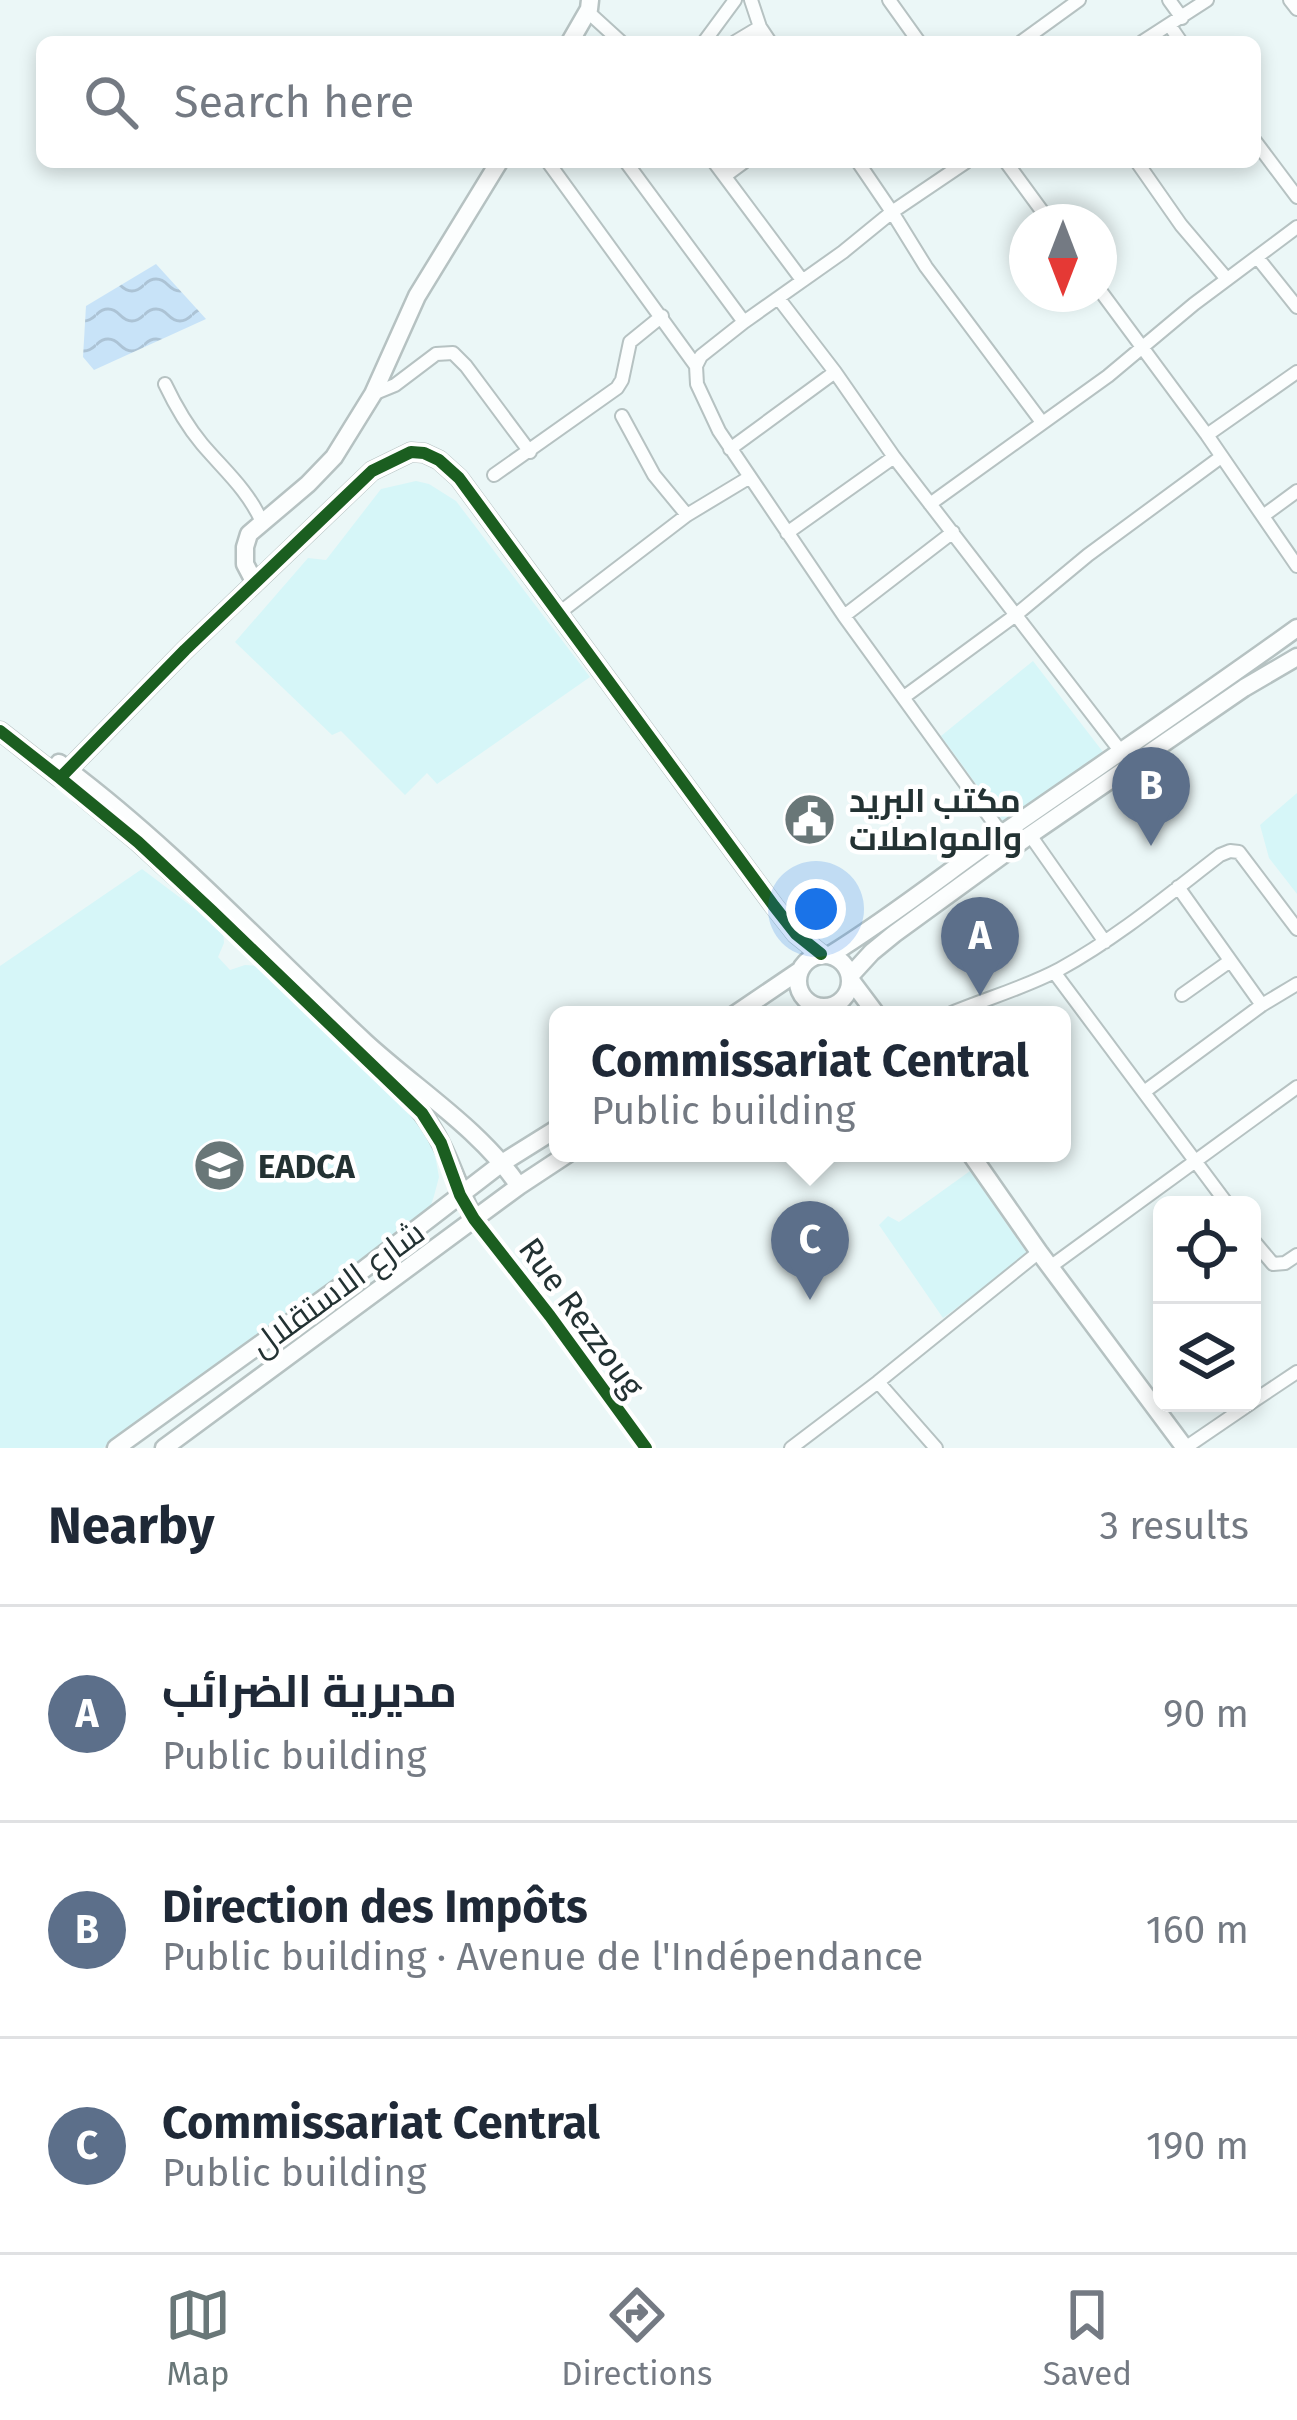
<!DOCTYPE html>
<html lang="en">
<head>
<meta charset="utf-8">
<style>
	:root { --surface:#fff; --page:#f2f2f3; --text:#1f2937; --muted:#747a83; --line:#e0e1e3; --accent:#697778 }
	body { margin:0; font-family:"Fira Sans",Cairo,sans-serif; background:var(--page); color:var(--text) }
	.controls { position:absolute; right:36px; bottom:36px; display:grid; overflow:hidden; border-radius:18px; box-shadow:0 6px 18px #0003 }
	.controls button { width:108px; height:108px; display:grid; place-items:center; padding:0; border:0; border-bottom:3px solid var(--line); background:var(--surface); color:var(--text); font:60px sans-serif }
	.compass { position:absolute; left:1009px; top:204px; width:108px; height:108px; border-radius:50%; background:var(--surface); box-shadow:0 6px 18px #0003; rotate:180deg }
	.you { position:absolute; left:816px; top:909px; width:42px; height:42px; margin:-30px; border:9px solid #fff; border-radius:50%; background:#1a73e8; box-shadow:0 0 0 18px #1a73e833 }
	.badge { display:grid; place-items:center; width:78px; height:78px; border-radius:50%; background:var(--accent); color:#fff; font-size:39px; font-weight:700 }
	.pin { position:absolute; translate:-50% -99px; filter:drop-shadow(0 3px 6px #0008) }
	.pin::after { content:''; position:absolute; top:63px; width:42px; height:36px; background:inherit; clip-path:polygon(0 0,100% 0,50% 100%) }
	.popup { position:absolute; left:549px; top:1006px; width:522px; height:156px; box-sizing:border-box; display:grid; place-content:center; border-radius:18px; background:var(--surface); filter:drop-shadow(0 3px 9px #0005); font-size:39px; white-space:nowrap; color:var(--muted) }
	.popup b { font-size:45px; color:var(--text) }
	.popup::after { content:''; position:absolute; left:50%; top:100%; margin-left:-24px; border:24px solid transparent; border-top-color:var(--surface) }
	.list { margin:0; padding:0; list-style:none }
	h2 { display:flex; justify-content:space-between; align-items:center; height:156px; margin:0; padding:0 48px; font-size:51px }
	h2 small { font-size:39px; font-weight:400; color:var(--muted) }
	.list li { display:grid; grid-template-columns:78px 1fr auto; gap:36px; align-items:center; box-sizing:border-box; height:216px; padding:0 48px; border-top:3px solid var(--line) }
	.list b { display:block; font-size:45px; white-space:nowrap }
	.list p { margin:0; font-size:39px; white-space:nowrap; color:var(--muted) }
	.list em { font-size:39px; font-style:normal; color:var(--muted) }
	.icon { flex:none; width:66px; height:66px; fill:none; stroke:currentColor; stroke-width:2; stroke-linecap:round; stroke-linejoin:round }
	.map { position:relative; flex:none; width:1297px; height:1448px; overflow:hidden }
	.search { position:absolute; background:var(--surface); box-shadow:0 6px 18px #0003; left:36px; right:36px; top:36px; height:132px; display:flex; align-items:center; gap:30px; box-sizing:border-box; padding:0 42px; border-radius:18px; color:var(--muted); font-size:45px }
	.sheet { height:804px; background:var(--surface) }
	nav { display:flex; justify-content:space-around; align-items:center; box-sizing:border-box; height:168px; border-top:3px solid var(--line); background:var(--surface); font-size:33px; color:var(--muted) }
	nav a { display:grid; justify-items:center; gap:6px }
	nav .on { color:var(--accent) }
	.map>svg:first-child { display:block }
	.built { fill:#d6f6f8 }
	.water { fill:url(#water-waves) }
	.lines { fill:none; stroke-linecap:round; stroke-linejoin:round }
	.street-casing { stroke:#b6c2c2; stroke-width:16 }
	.secondary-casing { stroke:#b6c2c2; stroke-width:21 }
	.street { stroke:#fcfefe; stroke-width:12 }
	.secondary { stroke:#fcfefe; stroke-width:16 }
	.cycleway-casing { stroke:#fff; stroke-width:20 }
	.cycleway { stroke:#1b5e20; stroke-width:12 }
	.labels { text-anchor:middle; stroke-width:9; stroke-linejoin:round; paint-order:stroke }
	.poi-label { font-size:33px; font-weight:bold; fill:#233233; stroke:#fff; text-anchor:start }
	.street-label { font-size:33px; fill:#233233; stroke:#fff }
</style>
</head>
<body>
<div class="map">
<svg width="1297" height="1448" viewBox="0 0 1297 1448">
	<defs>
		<pattern id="water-waves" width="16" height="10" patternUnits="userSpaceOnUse" patternTransform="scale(3)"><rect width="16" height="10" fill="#c8e3f8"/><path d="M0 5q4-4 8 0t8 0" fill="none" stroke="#acc3d5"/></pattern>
	</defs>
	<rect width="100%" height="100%" fill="#ebf7f7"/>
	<path class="built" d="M416,481l13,3 27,17 134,176 -153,107 -10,-11 -22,22 -64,-64 -9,4 -97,-93 73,-84 18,2 55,-71z
		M1033,661l70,91 -98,72 -64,-88z
		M1297,793v101l-28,-36 -9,-33z
		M142,869l81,61 1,13 -6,14 12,13 15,-5 15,1 171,167 8,44 -5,19 -5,15 -326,237h-103v-482z
		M970,1171l58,84 -85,63 -64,-93 9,-9 11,6z"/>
	<path class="water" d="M156,264l50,55 -112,51 -11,-13 3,-51z"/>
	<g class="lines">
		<defs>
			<path id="street" d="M751,0l9,27 10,15
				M889,0l30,42
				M1169,0l13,18
				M1290,0l7,9
				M587,11l34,31
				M1170,26l11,16
				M704,42l31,-42
				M735,42l25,-15
				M1021,42l58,-42
				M1142,42l65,-42
				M1255,141l42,56
				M548,162l148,204
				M626,162l118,160 -43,34 -5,10 1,18 22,47 125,185 158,218
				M714,162l88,118
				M858,162l34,50 34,55 115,154
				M1006,162l44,60
				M1137,162l44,63 45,53
				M725,176l19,-14
				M1257,257l40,50
				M1099,289l108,146 90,131
				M779,299l56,73 59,85 228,296
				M744,322l99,-70 49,-40 74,-50
				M165,384c10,21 22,42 37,60 23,27 45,45 60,78
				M373,394l22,-9 41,-31 17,-1 13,13 64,86
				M622,416l32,59 33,40
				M1207,435l90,-63
				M730,449l105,-77
				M494,475l123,-87 5,-8 8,-38 32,-26
				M930,504l178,-128 86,-72 103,-77
				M1263,516l34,-25
				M787,533l107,-76
				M559,613l128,-98 63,-38
				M844,616l109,-84
				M904,697l113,-83 71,-59 133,-98
				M1030,835l75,107
				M1178,887l84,118
				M796,934l25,-9
				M1054,972l174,233
				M1182,995l48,-34
				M947,1015c37,-16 78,-27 113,-46 58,-32 108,-74 160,-114l10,-4 9,1 58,77
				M1144,1092l118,-87 35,-21
				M474,1219l76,97 96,132
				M1252,1239l21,25 12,-1 12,-8
				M1050,1267l247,-180
				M878,1382l58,66
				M1252,1402l45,-30
				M791,1448l87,-66 161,-130
				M1185,1448l66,-45"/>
			<path id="secondary" d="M570,42l19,-33 1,-9
				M255,583l-10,-19v-17l4,-13 59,-50 26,-27 39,-63 44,-98 82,-134
				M0,731l60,47 125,-128 187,-179 39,-19 13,1 15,7 20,18 315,428 22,28 25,20
				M59,763c111,82 205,185 306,279 51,47 114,86 154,144
				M80,794l58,48 71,65
				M798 981a26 26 0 1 1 52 0a26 26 0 1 1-52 0Z
				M830,955c60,-37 115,-81 173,-122 98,-68 197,-135 294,-205
				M850,976l22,-24 22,-18 136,-99 214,-147 53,-31
				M850,979l27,36
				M734,1015l65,-44
				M375,1066c22,20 44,39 59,65 17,27 25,60 40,88
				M970,1153l69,99 146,196
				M116,1448l243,-175 143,-110 56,-35
				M164,1448l355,-262 50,-33"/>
		</defs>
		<use href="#street" class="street-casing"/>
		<use href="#secondary" class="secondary-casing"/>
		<use href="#street" class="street"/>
		<use href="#secondary" class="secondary"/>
		<defs>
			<path id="cycleway" d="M0,731l60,47 125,-128 187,-179 39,-19 13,1 15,7 20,18 315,428 22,28 25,20
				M60,778l78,64 74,69 210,202 19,30 19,52 14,24 76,97 96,132"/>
		</defs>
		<use href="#cycleway" class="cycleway-casing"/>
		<use href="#cycleway" class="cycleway"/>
	</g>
	<defs>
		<symbol id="civic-disc" viewBox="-11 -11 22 22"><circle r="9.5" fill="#697778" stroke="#fff"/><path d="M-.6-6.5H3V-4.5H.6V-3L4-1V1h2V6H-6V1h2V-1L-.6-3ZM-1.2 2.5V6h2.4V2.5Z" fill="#fff"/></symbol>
		<symbol id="university-disc" viewBox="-11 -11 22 22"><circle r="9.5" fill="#697778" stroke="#fff"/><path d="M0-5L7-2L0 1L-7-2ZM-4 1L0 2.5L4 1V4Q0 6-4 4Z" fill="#fff"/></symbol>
	</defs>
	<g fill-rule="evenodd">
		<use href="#civic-disc" x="780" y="790" width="59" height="59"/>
		<use href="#university-disc" x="190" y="1136" width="59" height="59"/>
	</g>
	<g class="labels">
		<g class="poi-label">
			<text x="849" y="812">مكتب البريد<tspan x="849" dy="38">والمواصلات</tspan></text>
			<text x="258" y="1178">EADCA</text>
		</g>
		<g class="street-label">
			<text transform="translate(337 1288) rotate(-36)" y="12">شارع الاستقلال</text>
			<text transform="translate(582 1317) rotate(54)" y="12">Rue Rezzoug</text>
		</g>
	</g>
</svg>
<div class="controls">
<button><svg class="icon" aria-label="locate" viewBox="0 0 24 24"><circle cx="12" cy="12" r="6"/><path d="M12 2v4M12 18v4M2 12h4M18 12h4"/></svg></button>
<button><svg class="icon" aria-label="layers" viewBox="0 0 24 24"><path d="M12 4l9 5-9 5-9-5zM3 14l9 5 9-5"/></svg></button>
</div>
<svg class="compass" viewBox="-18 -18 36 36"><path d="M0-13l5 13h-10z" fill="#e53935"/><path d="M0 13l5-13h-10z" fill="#747a83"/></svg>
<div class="you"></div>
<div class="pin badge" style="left:980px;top:996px;background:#5c6f8a">A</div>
<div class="pin badge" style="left:1151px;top:846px;background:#5c6f8a">B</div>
<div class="pin badge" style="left:810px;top:1300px;background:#5c6f8a">C</div>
<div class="popup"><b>Commissariat Central</b>Public building</div>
<div class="search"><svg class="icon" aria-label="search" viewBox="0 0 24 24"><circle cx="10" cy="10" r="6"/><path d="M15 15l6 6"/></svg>Search here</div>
</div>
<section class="sheet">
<h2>Nearby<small>3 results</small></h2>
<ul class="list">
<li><span class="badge" style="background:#5c6f8a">A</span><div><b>مديرية الضرائب</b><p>Public building</p></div><em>90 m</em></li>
<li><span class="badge" style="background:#5c6f8a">B</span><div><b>Direction des Impôts</b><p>Public building · Avenue de l'Indépendance</p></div><em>160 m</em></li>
<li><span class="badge" style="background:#5c6f8a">C</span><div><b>Commissariat Central</b><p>Public building</p></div><em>190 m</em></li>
</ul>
</section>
<nav>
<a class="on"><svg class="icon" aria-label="map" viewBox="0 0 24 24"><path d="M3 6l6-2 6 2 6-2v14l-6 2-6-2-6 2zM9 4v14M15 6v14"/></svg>Map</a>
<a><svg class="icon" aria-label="directions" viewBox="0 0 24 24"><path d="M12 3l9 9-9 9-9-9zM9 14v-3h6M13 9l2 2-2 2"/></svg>Directions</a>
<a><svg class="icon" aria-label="saved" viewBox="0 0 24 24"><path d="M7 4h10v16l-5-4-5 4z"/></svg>Saved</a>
</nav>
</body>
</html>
